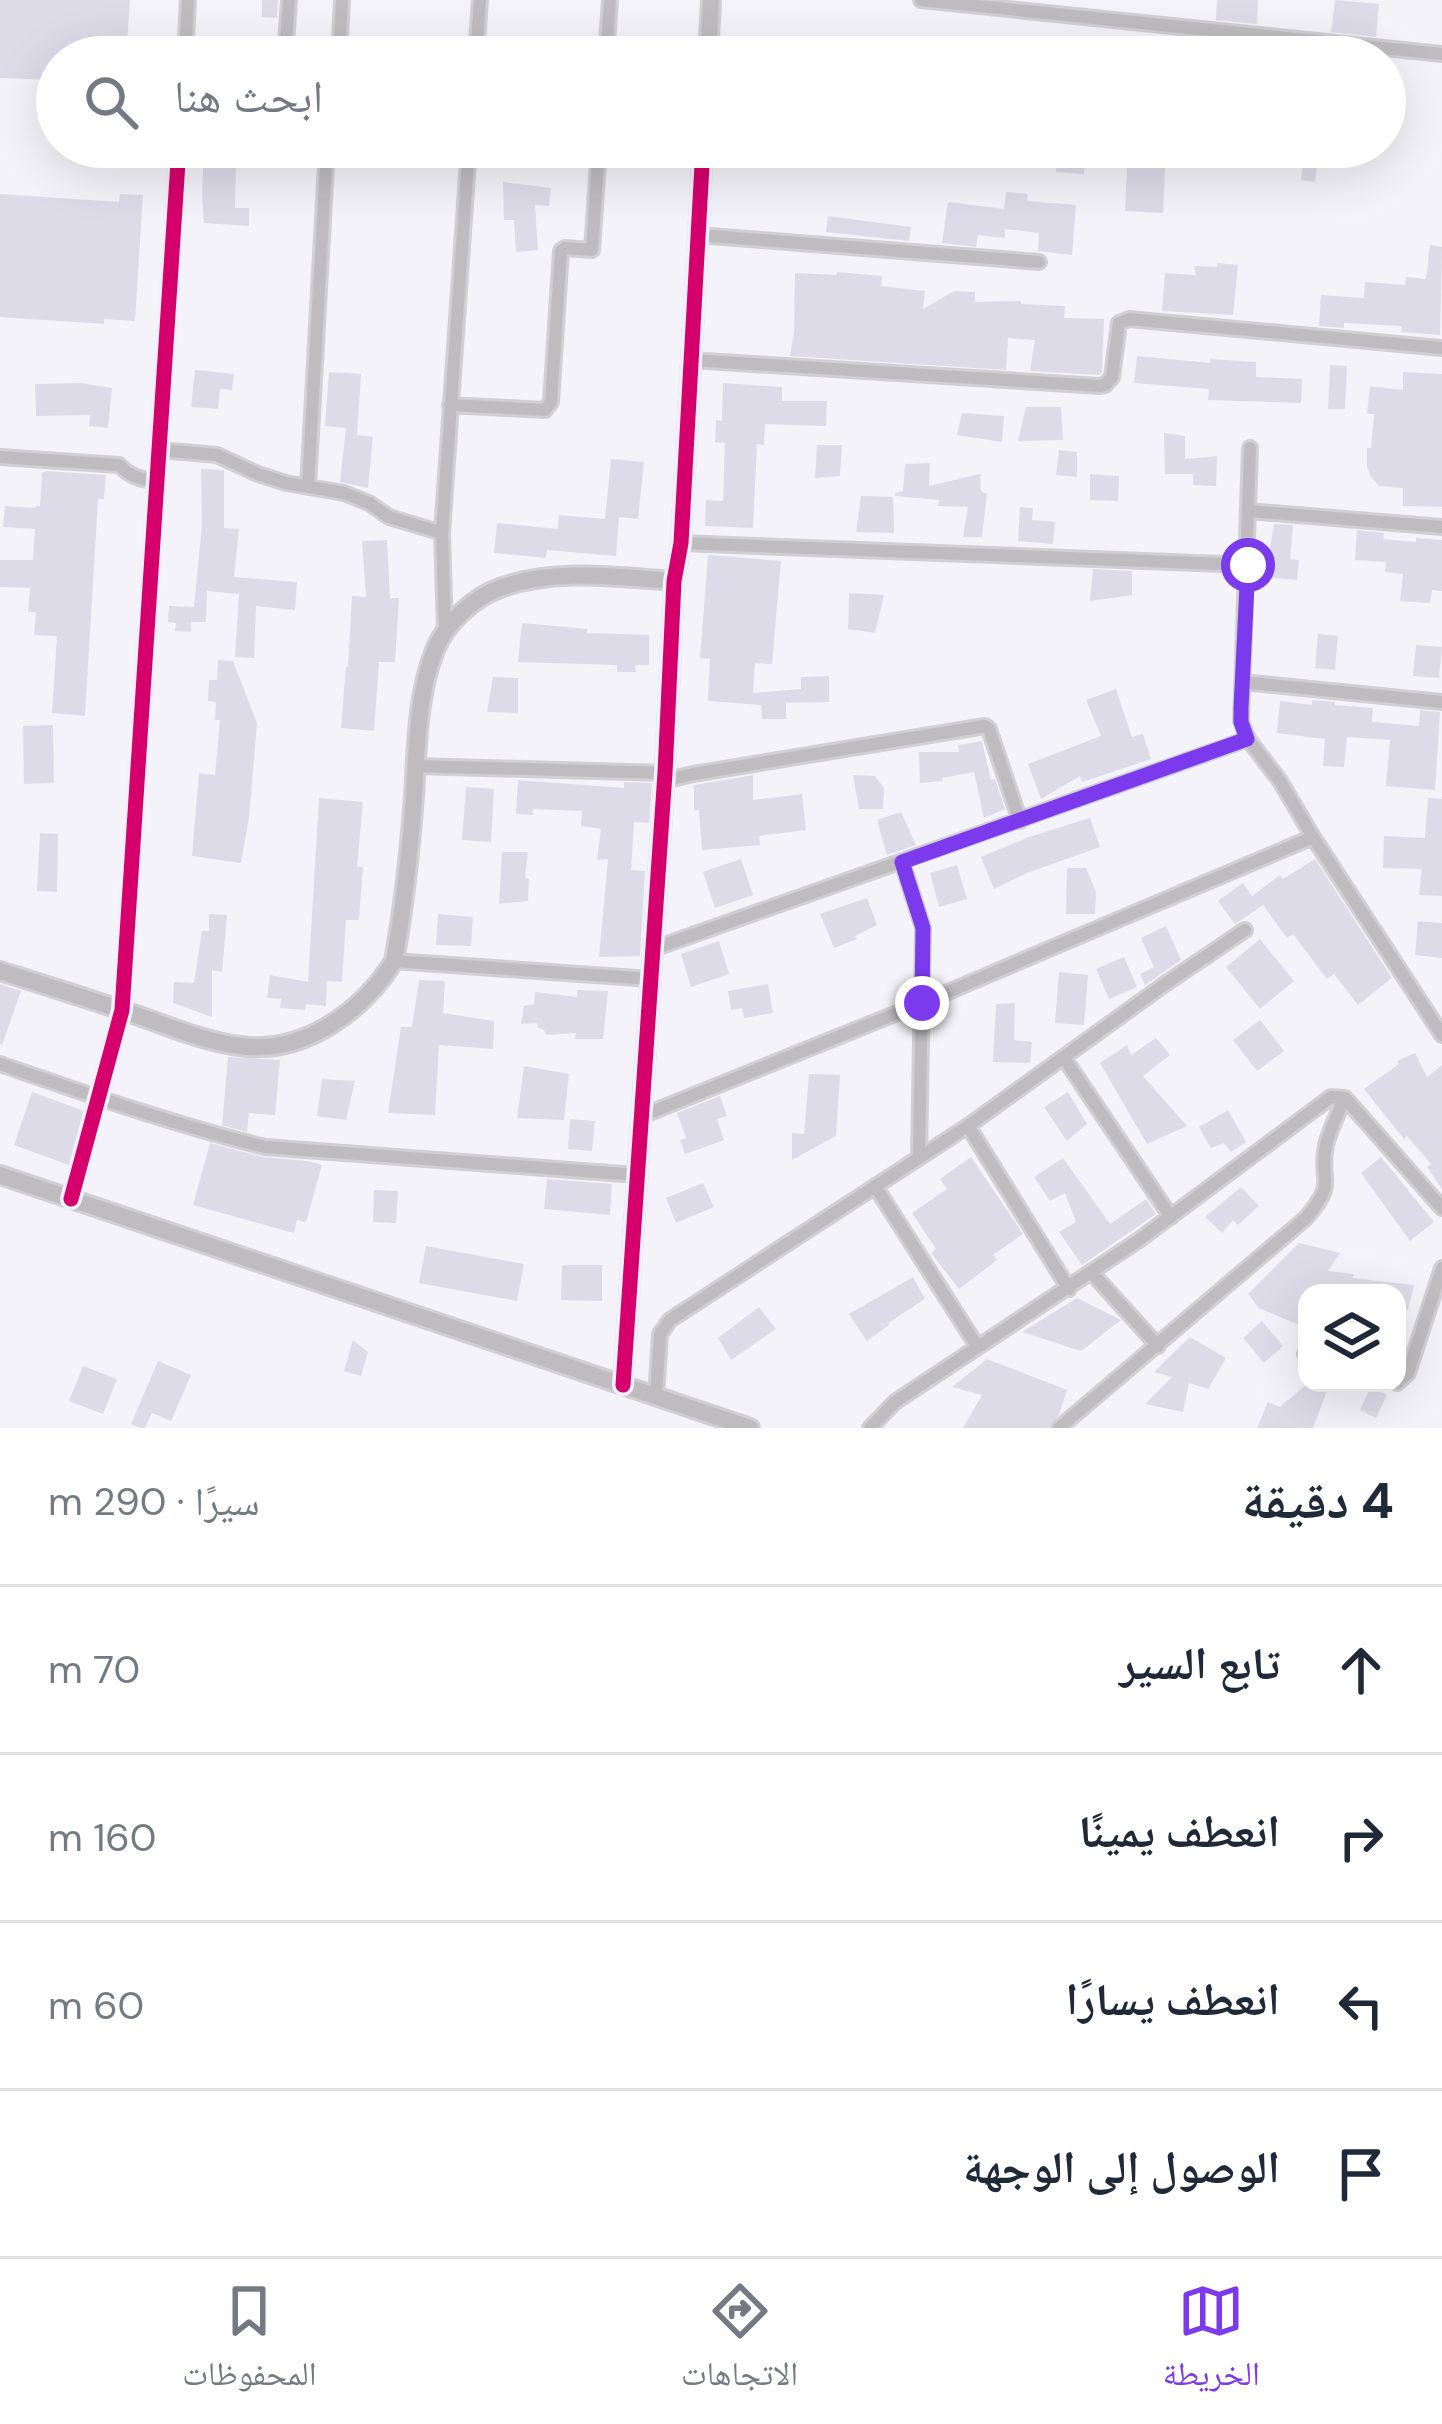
<!DOCTYPE html>
<html lang="ar">
<head>
<meta charset="utf-8">
<style>
	:root { --surface:#fff; --page:#f6f6f7; --text:#1f2937; --muted:#747a83; --line:#e0e1e3; --accent:#7c3aed }
	body { margin:0; font-family:"DM Sans","Noto Naskh Arabic",sans-serif; background:var(--page); color:var(--text); direction:rtl }
	.controls { position:absolute; right:36px; bottom:36px; display:grid; overflow:hidden; border-radius:24px; box-shadow:0 12px 48px #0002 }
	.controls button { width:108px; height:108px; display:grid; place-items:center; padding:0; border:0; border-bottom:3px solid var(--line); background:var(--surface); color:var(--text); font:60px sans-serif }
	.stop { position:absolute; width:36px; height:36px; margin:-27px; border:9px solid #7c3aed; border-radius:50%; background:#fff }
	.stop.end { background:#7c3aed; border-color:#fff; box-shadow:0 3px 12px #0008 }
	.list { margin:0; padding:0; list-style:none }
	h2 { display:flex; justify-content:space-between; align-items:center; height:156px; margin:0; padding:0 48px; font-size:51px }
	h2 small { font-size:39px; font-weight:400; color:var(--muted) }
	.list li { display:grid; grid-template-columns:78px 1fr auto; gap:36px; align-items:center; box-sizing:border-box; height:168px; padding:0 48px; border-top:3px solid var(--line) }
	.list b { display:block; font-size:45px; white-space:nowrap }
	.list em { font-size:39px; font-style:normal; color:var(--muted) }
	.icon { flex:none; width:66px; height:66px; fill:none; stroke:currentColor; stroke-width:2; stroke-linecap:round; stroke-linejoin:round }
	.map { position:relative; flex:none; width:1442px; height:1428px; overflow:hidden; direction:ltr }
	.search { position:absolute; background:var(--surface); box-shadow:0 12px 48px #0002; left:36px; right:36px; top:36px; height:132px; display:flex; align-items:center; gap:30px; box-sizing:border-box; padding:0 42px; border-radius:66px; color:var(--muted); font-size:45px }
	.sheet { height:828px; background:var(--surface) }
	nav { display:flex; justify-content:space-around; align-items:center; box-sizing:border-box; height:168px; border-top:3px solid var(--line); background:var(--surface); font-size:33px; color:var(--muted) }
	nav a { display:grid; justify-items:center; gap:6px }
	nav .on { color:var(--accent) }
	.map>svg:first-child { display:block }
	.building { fill:#dddbe8 }
	.lines { fill:none; stroke-linecap:round; stroke-linejoin:round }
	.minor-casing { stroke:#d0cfd3; stroke-width:18 }
	.tertiary-casing { stroke:#d0cfd3; stroke-width:22 }
	.minor { stroke:#bebcbe; stroke-width:12 }
	.tertiary { stroke:#bebcbe; stroke-width:16 }
	.cycleway-casing { stroke:#f2f1fb; stroke-width:22 }
	.cycleway { stroke:#d6006c; stroke-width:15 }
	.route { stroke:#7c3aed; stroke-width:15 }
</style>
</head>
<body>
<div class="map">
<svg width="1442" height="1428" viewBox="0 0 1442 1428">
	<rect width="100%" height="100%" fill="#f4f3f9"/>
	<path class="building" d="M0,0h130l-4,57h-69v23l-57,-2z
		M262,0h16l-1,18 -15,-1z
		M1217,0h41l-1,24 -41,-4z
		M1335,0l44,4 -3,33 -45,-5z
		M853,36l91,8 -1,13h-92z
		M516,147h29l-1,16 -29,-1z
		M902,147h37l-1,16 -37,-3z
		M1057,147h29l-2,27 -28,-2z
		M1128,147h38l-3,66 -38,-2z
		M1305,147h14l-4,35 -14,-2z
		M204,150l43,1 -1,15 -10,-1 -1,43h14v18l-45,-3 -2,-27z
		M503,182l48,6 -2,18 -14,-1 3,45 -22,2 -2,-32h-10z
		M1006,192l22,2 -1,7 49,4 -4,50 -34,-4 1,-18 -34,-4v9l-27,-3 -2,12 -34,-4 6,-41 56,7z
		M0,194l119,8 1,-8 23,1 -8,126 -31,-2v5l-104,-7z
		M828,216l83,11 -2,14 -83,-9z
		M1430,245l12,2 -2,88 -39,-3 1,-6 -58,-3v5l-25,-2 2,-31 43,3 1,-16 40,3 1,-8 20,2z
		M1217,263l21,2 -5,50 -71,-4 3,-38 31,2 -2,-9 23,1z
		M837,272l45,4 -1,10 44,5 -2,18 31,-18 21,1v10l46,-1v3l44,2 -1,12 40,1 -2,53 -3,3 -69,-4 5,-31 -27,-2 -2,32 -216,-14 4,-24 1,-59 42,2z
		M1137,356l73,7v-4l46,3v15l46,2 -1,24 -93,-3 1,-11 -75,-6z
		M1330,365l17,1 -2,43h-17z
		M195,370l39,4 -2,16 -12,-1 -2,20 -27,-2z
		M329,372l32,2 -4,61 16,2 -5,51 -28,-6 6,-54 -21,-2z
		M1403,372l39,2v133l-39,-1v-18l-24,-2 -8,-9 -4,-10v-19h4l3,-34h-7l3,-28 33,4z
		M80,383l32,5 -4,40 -19,-2 1,-11 -54,1 -1,-32z
		M723,383l59,4v14h45l-1,25 -61,-2 -1,21 -7,-1 -4,84 -48,-2 1,-26 17,1 2,-58 -10,-1 1,-22 6,1z
		M1026,407h35l2,33 -45,1z
		M962,413l42,3 -2,26 -45,-7z
		M1164,433l21,3v23l32,-3 -1,30 -23,-1v-11h-28z
		M817,445h25l-2,31 -25,2z
		M1059,450l18,2v25l-21,-2z
		M611,459l33,3 -6,57 -19,-2 -3,39 -69,-6 -1,8 -52,-5 3,-30 61,6 1,-14 46,4z
		M930,463l-1,23 51,-12 1,17 6,3 -5,43h-19l5,-30 -30,-1 1,-6 -44,-4v-3l8,-2 2,-27z
		M201,469l23,1v58l15,1 -5,48 63,5 -2,28 -39,-4 -2,52 -19,-1 4,-63 -32,-3 -1,31h-15v10l-16,-1 1,-8 -8,-1 1,-16 25,1 8,-82z
		M46,471l60,4 -2,24h-6l-13,217 -33,-3 5,-77 -23,-1 2,-23h-8l2,-24 -30,-1v-27h33l2,-31 -32,-2 2,-21 31,2v-2h4l2,-33z
		M1090,474l29,2 -1,25 -28,-1z
		M861,496l32,1 1,36 -38,-1z
		M1020,507l13,1 -1,12 23,2 -2,22 -35,-3z
		M1274,524l19,1 -3,34 9,1 -2,20 -32,-3z
		M1357,530l27,3 -1,6 33,3v-4l26,2v51l-10,-1 -2,13 -30,-2 3,-27 -18,-2 1,-10 -31,-2z
		M387,540l3,58h9l-4,64h-16l-5,69 -33,-3 5,-61h2l4,-71 14,1 -4,-56z
		M708,555l73,6 -9,103 -17,-1 -2,30 48,-4v-12l28,-1v26l-43,1v16h-24l-1,-14 -53,-4 2,-42 -10,-1z
		M1093,569l39,2v24l-42,6z
		M849,593l35,2 -9,38 -27,-4z
		M522,623l65,6v4l62,2v30h-14l1,7h-19v-7l-99,-3z
		M1318,634l20,2 -3,34 -20,-2z
		M1416,645l26,2 -3,31 -26,-2z
		M218,660l15,1 24,62 -8,94 -8,46 -49,-7 7,-83 16,2 5,-55h-5l1,-18 -8,-1 1,-21h8z
		M493,677l25,1v35l-31,-1z
		M1116,689l16,48 11,-3 8,25 -69,23 -2,-6 -39,23 -13,-35 73,-28 -15,-36z
		M1312,700l23,2v3l38,3 -1,14 47,4 1,-16 20,2 -5,78 -49,-4 4,-46 -43,-3 -3,30 -21,-1 2,-27 -48,-6 3,-32 32,4z
		M53,725l1,58 -30,1 -1,-58z
		M982,741l9,39 4,-1 10,30 -21,9 -10,-46 -32,6 1,3 -23,2 -1,-31h40l-1,-7z
		M753,775v25l49,-6 4,36 -47,6 1,9 -58,5 -3,-40h-5v-25z
		M853,775l22,1 9,12 -1,21h-24z
		M518,780l106,8v-6l28,1 -3,40 -15,-1 -3,48 14,1 -5,85 -41,1 9,-98 -11,1 4,-31 -20,-3 1,-15 -49,-2v6l-17,-1z
		M466,787l28,2 -3,53 -29,-2z
		M319,798l44,4 -6,65h6l-4,53h-13l-4,62 -15,-1 -1,25 -20,-2 -1,6 -25,-2 1,-9 -14,-1 3,-23 38,7z
		M1428,798l14,1v97l-23,-1 3,-26 -39,-1 1,-32 41,2z
		M901,812l15,33 -29,10 -10,-35z
		M1090,818l10,29 -73,26 -33,16 -13,-32 48,-20z
		M40,833l18,1 -1,58 -20,-1z
		M502,852h26l-3,25 4,2 -1,22 -29,3z
		M741,859l12,36 -38,13 -12,-36z
		M1315,859l77,119 -34,27 -24,-31 -7,5 -34,-45 -6,4 -24,-33 -28,19 -17,-23 25,-18 9,13 28,-21 3,4z
		M957,865l10,34 -28,8 -9,-34z
		M1067,868h19l10,24 -1,22h-29z
		M867,898l10,27 -22,11 2,3 -23,9 -14,-34z
		M209,914l18,1 -5,57 -10,-2v47l-39,-14 1,-21 20,1 8,-52h7z
		M438,914l35,3 -2,29 -35,-1z
		M1418,921l24,2v35l-27,-3z
		M1166,926l15,34 -36,25 -5,-11 14,-7 -13,-29z
		M1260,939l34,42 -34,28 -34,-42z
		M719,941l10,33 -38,13 -10,-33z
		M1124,957l13,30 -28,12 -13,-30z
		M1059,972l29,3 -4,50 -29,-2z
		M419,980l26,1 -2,32 51,8 -1,28 -54,-4 -4,70 -47,-2 13,-86h11z
		M0,984l21,7 -19,54 -2,-1z
		M768,984l5,29 -29,5 -2,-10 -11,2 -3,-19z
		M577,990l31,1 -5,48h-28l1,-6 -30,2 -2,-5 -6,-2 -1,-5 -16,1 3,-18 10,-2 1,-12 42,5z
		M1015,1003l-1,37 18,2 -2,21 -37,-1 3,-58z
		M1260,1020l24,31 -27,20 -24,-31z
		M1156,1038l14,17 -27,21 44,50 -40,18 -47,-81 27,-18 4,10z
		M1415,1053l12,24 15,-12v124l-15,-22 4,-3 -24,-28 -3,3 -40,-50 35,-25 -2,-3z
		M228,1057l52,3 -5,55 -26,-2 -2,19 -25,-7z
		M524,1066l45,8 -5,46 -47,-2z
		M809,1074l31,1 -4,61 -44,24v-27l12,1z
		M322,1079l33,2 -9,39 -29,-4z
		M32,1092l52,19 -15,54 -55,-20z
		M1068,1092l19,32 -20,17 -23,-34z
		M720,1096l7,20 -10,3 7,21 -39,14 -5,-14 6,-2 -9,-25z
		M1228,1110l18,32 -15,10 -7,-9 -13,5 -12,-21z
		M570,1119l25,2 -3,30 -24,-2z
		M210,1143l53,14 45,4 14,4 -16,57 -9,-2 -3,13 -101,-28z
		M971,1157l52,77 -30,21 4,5 -38,29 -28,-36 5,-4 -24,-36 35,-24 -7,-10z
		M1381,1157l53,65 -24,19 -49,-68z
		M1063,1158l47,66 36,-25 10,15 -74,51 -23,-33 17,-10 -11,-29 -15,8 -16,-24z
		M547,1179l65,5 -2,31 -66,-6z
		M703,1183l11,24 -38,16 -10,-25z
		M1241,1187l18,19 -21,19 -5,-5 -11,13 -17,-16z
		M374,1190l24,1 -2,32 -23,-1z
		M1299,1243l41,10 -12,18 26,3 -1,4 61,7 -6,25 -11,-2v-15h-90v28l-3,6 -45,-19 -11,-14z
		M426,1246l98,18 -7,37 -98,-18z
		M562,1265h40v36l-41,-1z
		M913,1277l12,22 -37,24 1,2 -22,16 -18,-27z
		M1077,1298l44,22 -40,31 -59,-19z
		M759,1307l17,22 -45,31 -13,-22z
		M1262,1321l21,25 -19,17 -21,-25z
		M1190,1337l36,21 -18,31 -19,-6 -6,29 -38,-8 27,-27 -18,-5z
		M353,1340l15,12 -7,24 -17,-5z
		M987,1359l80,31 -8,25 -10,13h-86l19,-33 -30,-8z
		M158,1361l33,14 -20,46 -19,-8 -7,15h-5l-9,-4z
		M83,1366l34,13 -14,35 -34,-13z
		M1308,1383h22l-17,45h-56l11,-26 12,5z
		M1371,1387l16,8 -11,23 -16,-8z"/>
	<g class="lines">
		<defs>
			<path id="minor" d="M921,0l521,54
				M185,57l3,-57
				M285,57l4,-57
				M339,57l3,-57
				M476,57l4,-57
				M606,57l4,-57
				M698,235l341,27
				M690,360l410,26 5,-1 7,-8 7,-54 10,-4 313,29
				M450,405l95,5 6,-8 10,-151 4,-3 27,2 7,-103
				M1250,448l-9,273 7,18 32,42 33,56 129,198
				M160,450l57,5 41,19 28,9 58,10 25,10 20,14 53,16
				M0,457l119,8c12,12 22,15 39,16
				M308,487l19,-340
				M1249,511l193,16
				M681,543l567,22
				M445,630l-3,-97 27,-386
				M1242,682l200,20
				M416,766l249,7
				M664,781l29,-7 292,-48 4,3 31,92
				M902,862l21,66 -4,228
				M653,949l595,-210
				M394,961l257,18
				M1064,1058l107,159
				M0,1064c87,30 175,61 265,83l371,28
				M642,1116l280,-113 391,-166
				M968,1126l101,163
				M875,1186l102,160
				M71,1199l51,-189 57,-863
				M1092,1273l66,73
				M1305,1354l2,1
				M1397,1383l11,-10 34,-105
				M656,1397l4,-63 10,-14 298,-194 197,-142 80,-54
				M870,1428l25,-26 244,-162 192,-143 14,1
				M1059,1428l247,-210c33,-39 12,-34 20,-73 4,-16 12,-32 19,-47l97,110"/>
			<path id="tertiary" d="M708,57l3,-57
				M0,971c41,13 83,26 124,40 38,12 76,30 116,35 63,9 122,-34 154,-85 10,-55 16,-110 20,-165 3,-48 3,-101 21,-146 10,-26 39,-53 65,-62 55,-20 117,-11 174,-7
				M0,1175l750,253
				M623,1385l42,-612 9,-192 7,-38 22,-396"/>
		</defs>
		<use href="#minor" class="minor-casing"/>
		<use href="#tertiary" class="tertiary-casing"/>
		<use href="#minor" class="minor"/>
		<use href="#tertiary" class="tertiary"/>
		<defs>
			<path id="cycleway" d="M71,1199l51,-189 57,-863
				M623,1385l42,-612 9,-192 7,-38 22,-396"/>
		</defs>
		<use href="#cycleway" class="cycleway-casing"/>
		<use href="#cycleway" class="cycleway"/>
	</g>
	<g class="lines">
		<path class="route" d="M922,1003l1,-75 -21,-66 345,-123 -6,-17v-14l7,-143"/>
	</g>
</svg>
<div class="controls">
<button><svg class="icon" aria-label="layers" viewBox="0 0 24 24"><path d="M12 4l9 5-9 5-9-5zM3 14l9 5 9-5"/></svg></button>
</div>
<div class="stop" style="left:1248px;top:565px"></div>
<div class="stop end" style="left:922px;top:1003px"></div>
<div class="search"><svg class="icon" aria-label="search" viewBox="0 0 24 24"><circle cx="10" cy="10" r="6"/><path d="M15 15l6 6"/></svg>ابحث هنا</div>
</div>
<section class="sheet">
<h2>4 دقيقة<small>سيرًا · 290 m</small></h2>
<ul class="list">
<li><svg class="icon" aria-label="ahead" viewBox="0 0 24 24"><path d="M12 20V5M6 11l6-6 6 6"/></svg><div><b>تابع السير</b></div><em>70 m</em></li>
<li><svg class="icon" aria-label="right" viewBox="0 0 24 24"><path d="M7 20v-9h11M14 6l5 5-5 5"/></svg><div><b>انعطف يمينًا</b></div><em>160 m</em></li>
<li><svg class="icon" aria-label="left" viewBox="0 0 24 24"><path d="M17 20v-9H6M10 6l-5 5 5 5"/></svg><div><b>انعطف يسارًا</b></div><em>60 m</em></li>
<li><svg class="icon" aria-label="arrive" viewBox="0 0 24 24"><path d="M6 21V4h12l-3 4 3 4H6"/></svg><div><b>الوصول إلى الوجهة</b></div></li>
</ul>
</section>
<nav>
<a class="on"><svg class="icon" aria-label="map" viewBox="0 0 24 24"><path d="M3 6l6-2 6 2 6-2v14l-6 2-6-2-6 2zM9 4v14M15 6v14"/></svg>الخريطة</a>
<a><svg class="icon" aria-label="directions" viewBox="0 0 24 24"><path d="M12 3l9 9-9 9-9-9zM9 14v-3h6M13 9l2 2-2 2"/></svg>الاتجاهات</a>
<a><svg class="icon" aria-label="saved" viewBox="0 0 24 24"><path d="M7 4h10v16l-5-4-5 4z"/></svg>المحفوظات</a>
</nav>
</body>
</html>
